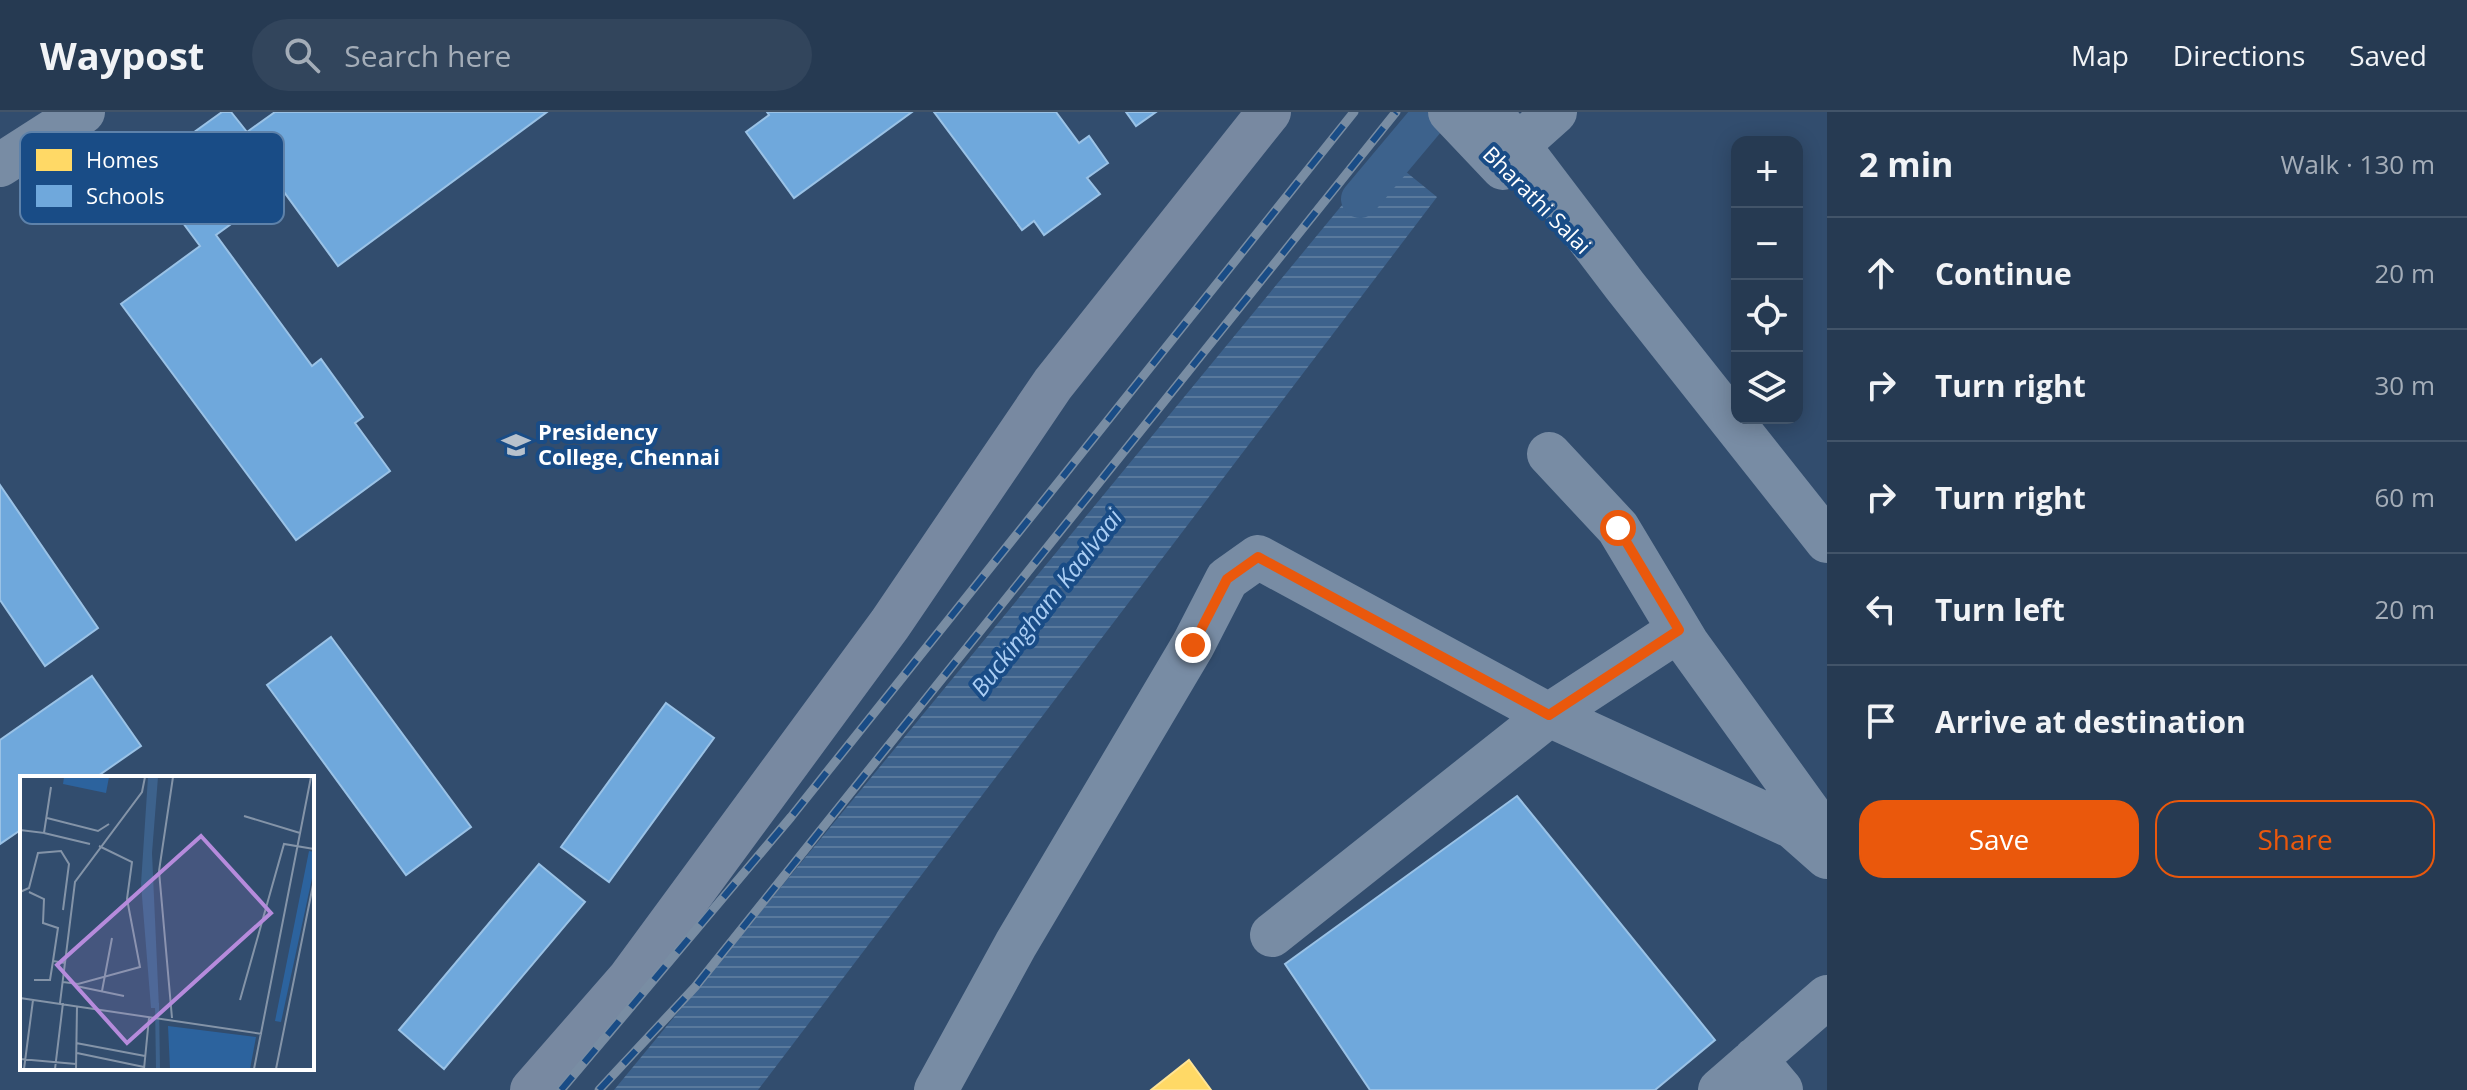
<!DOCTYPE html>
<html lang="en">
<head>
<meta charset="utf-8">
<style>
	:root { --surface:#263a52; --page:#32455c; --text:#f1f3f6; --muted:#a4adb8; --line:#425469; --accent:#ea580c }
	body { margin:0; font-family:"Open Sans",sans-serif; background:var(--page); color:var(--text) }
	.controls { position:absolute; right:24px; top:24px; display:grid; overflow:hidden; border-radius:16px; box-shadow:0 4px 20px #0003 }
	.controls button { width:72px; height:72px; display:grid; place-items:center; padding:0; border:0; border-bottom:2px solid var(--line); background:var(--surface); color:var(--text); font:40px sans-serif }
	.stop { position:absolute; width:24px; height:24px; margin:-18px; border:6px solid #ea580c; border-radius:50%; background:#fff }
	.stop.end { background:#ea580c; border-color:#fff; box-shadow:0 2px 8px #0008 }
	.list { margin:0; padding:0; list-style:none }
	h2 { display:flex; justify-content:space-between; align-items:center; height:104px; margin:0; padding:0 32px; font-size:34px }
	h2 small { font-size:26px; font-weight:400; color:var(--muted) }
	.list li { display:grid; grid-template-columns:52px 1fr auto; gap:24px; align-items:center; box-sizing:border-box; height:112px; padding:0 32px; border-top:2px solid var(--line) }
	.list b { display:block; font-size:30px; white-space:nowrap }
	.list em { font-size:26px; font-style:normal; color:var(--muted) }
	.actions { display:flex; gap:16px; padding:24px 32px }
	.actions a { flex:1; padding:18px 0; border:2px solid var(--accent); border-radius:24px; text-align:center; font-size:28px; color:var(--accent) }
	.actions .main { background:var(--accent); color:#fff }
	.icon { flex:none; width:44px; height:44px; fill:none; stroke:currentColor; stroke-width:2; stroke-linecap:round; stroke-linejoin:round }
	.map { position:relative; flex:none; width:1827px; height:978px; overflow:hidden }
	header { display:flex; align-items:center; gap:48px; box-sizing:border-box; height:112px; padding:0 40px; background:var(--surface); border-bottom:2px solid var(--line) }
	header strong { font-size:38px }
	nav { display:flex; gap:44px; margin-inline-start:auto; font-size:28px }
	.search { width:560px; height:72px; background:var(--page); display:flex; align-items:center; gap:20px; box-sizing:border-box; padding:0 28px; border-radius:44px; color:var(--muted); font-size:30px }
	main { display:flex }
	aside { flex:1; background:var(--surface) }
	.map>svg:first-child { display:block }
	.water { fill:url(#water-rules) }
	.homes { fill:#ffd966; stroke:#ffe494; stroke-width:2 }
	.schools { fill:#6fa8dc; stroke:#9ac2e6; stroke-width:2 }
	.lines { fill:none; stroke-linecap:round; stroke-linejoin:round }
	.canal { stroke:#3d628c; stroke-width:38 }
	.minor { stroke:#788ca4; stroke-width:44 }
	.major { stroke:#7889a1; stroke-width:44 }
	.rail-casing { stroke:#798da3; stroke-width:9 }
	.rail { stroke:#194c86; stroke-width:6; stroke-dasharray:18; stroke-linecap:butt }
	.route { stroke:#ea580c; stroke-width:10 }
	.labels { text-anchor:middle; stroke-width:8; stroke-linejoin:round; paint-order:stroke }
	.street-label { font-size:22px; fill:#fff; stroke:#194c86 }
	.poi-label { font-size:22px; font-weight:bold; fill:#fff; stroke:#194c86; text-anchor:start }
	.water-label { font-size:24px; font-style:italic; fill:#abcef4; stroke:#194c86 }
	.inset-river { fill:none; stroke:#3d628c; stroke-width:4 }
	.inset-road { fill:none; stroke:#8494a8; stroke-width:2 }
	.view { fill:#b68bdc; fill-opacity:0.15; stroke:#b68bdc; stroke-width:4 }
	.inset-edge { fill:none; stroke:#fff; stroke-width:4 }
	.key { fill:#194c86; stroke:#5e82aa; stroke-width:2 }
	.key-label { font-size:22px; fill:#fff }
</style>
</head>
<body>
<header>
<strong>Waypost</strong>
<div class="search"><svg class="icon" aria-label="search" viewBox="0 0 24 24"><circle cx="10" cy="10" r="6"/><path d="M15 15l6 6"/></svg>Search here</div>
<nav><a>Map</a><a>Directions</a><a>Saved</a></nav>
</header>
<main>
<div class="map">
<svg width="1827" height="978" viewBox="0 0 1827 978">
	<defs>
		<pattern id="water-rules" width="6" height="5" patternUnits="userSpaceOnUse" patternTransform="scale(2)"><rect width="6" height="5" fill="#3d628c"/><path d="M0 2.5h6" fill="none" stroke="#5a7a9d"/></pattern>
	</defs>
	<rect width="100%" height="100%" fill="#324d6e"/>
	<path class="water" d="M1384,42l53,43 -679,893h-144z"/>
	<path class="homes" d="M1189,948l22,30h-60z"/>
	<path class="schools" d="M222,0h9l16,20 28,-20h272l-209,154 -57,-78 -65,47 96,131 9,-7 42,58 -8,6 35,48 -94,69 -175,-236 79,-58 -57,-77z
		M767,0h145l-118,86 -48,-66 23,-17z
		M934,0h122l23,31 10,-7 19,27 -21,15 13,16 -56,41 -10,-14 -12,9z
		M1126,0h30l-20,14z
		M0,373l98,143 -53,38 -45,-66z
		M331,525l140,190 -65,48 -139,-190z
		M92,564l49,70 -46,32h-73v51l-22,15v-104z
		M666,591l48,35 -105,144 -48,-35z
		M1517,684l198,244 -60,50h-285l-85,-126z
		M539,752l46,38 -141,167 -45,-39z"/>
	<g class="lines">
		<path class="canal" d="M1360,87l73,-87"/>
		<path class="minor" d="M1450,0l53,56
			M1489,0l29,33 107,141 202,255
			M1518,33l37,-33
			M0,53l83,-53
			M1549,342l69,74 69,115 140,194
			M1272,823l277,-220 130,-85
			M1755,947l26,31
			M936,978l80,-146 177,-299 34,-66 31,-22 291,158 244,112 34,30
			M1720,978l107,-93"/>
		<path class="major" d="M532,978l97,-111 261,-355 163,-240 216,-272"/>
		<defs>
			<path id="rail" d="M561,978l230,-273 563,-705
				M599,978l96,-103 701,-875"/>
		</defs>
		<use href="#rail" class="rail-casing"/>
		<use href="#rail" class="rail"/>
	</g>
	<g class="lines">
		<path class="route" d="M1193,533l34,-66 31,-22 291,158 130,-85 -61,-102"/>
	</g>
	<defs>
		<symbol id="university-bare" viewBox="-9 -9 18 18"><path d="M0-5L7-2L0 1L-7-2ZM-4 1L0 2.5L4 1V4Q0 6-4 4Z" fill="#b7c1cc" stroke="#194c86" stroke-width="2.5" paint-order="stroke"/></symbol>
	</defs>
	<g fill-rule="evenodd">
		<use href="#university-bare" x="496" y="313" width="40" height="40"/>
	</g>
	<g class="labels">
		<g class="street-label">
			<text transform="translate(1537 88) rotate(45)" y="8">Bharathi Salai</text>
		</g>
		<g class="poi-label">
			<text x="538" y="328">Presidency<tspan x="538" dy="25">College, Chennai</tspan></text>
		</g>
		<g class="water-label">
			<text transform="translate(1047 491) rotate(-52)" y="8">Buckingham Kaalvaai</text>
		</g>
	</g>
	<g transform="translate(20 664)">
		<rect width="294" height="294" fill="#324d6e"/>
		<path d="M44,1h45l-3,16 -43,-9zM148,250l88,11 -6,32h-80z" fill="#2c639e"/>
		<path d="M289,75l5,1v17l-33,153 -6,-1z" fill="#2c639e"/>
		<path d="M128,1h10l-6,76 7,155h-8l-10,-124z" fill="#3d628c"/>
		<path class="inset-river" d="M137,227l1,66"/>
		<path class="inset-road" d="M224,40l56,17M27,42l51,13 11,-7M0,54l24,3 7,-46M24,57l46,11M0,116l9,-4 9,-35 23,-2 8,13 -6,46M9,116l15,7 -1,24 15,5 -5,33 12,2M14,204h16l3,-19M43,206l15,2 62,-17 -13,-68 5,-37 -33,-16M56,210l48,10M82,215l10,-53M0,222l242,36M220,224l44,-156 30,5M40,227l15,-121 67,-90 3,-15M152,242l-13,-147 14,-94M56,267l69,13M57,277l67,14M0,283l56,5M4,293l9,-69M35,293l8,-66M56,293l1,-63M124,293l5,-51M234,293l57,-292M256,293l38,-189"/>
		<path class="view" d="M181,60l70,77 -144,130 -70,-78z"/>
		<rect width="294" height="294" class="inset-edge"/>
	</g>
	<rect x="20" y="20" width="264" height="92" rx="12" class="key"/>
	<rect x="36" y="37" width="36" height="22" fill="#ffd966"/>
	<rect x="36" y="73" width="36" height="22" fill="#6fa8dc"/>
	<g class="key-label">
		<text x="86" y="56">Homes</text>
		<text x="86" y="92">Schools</text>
	</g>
</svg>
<div class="controls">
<button>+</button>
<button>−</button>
<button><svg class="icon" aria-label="locate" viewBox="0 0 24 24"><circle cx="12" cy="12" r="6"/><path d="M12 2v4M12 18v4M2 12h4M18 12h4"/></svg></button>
<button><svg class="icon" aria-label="layers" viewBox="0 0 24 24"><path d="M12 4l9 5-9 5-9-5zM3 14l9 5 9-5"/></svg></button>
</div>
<div class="stop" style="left:1618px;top:416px"></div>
<div class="stop end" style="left:1193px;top:533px"></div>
</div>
<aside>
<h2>2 min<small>Walk · 130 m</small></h2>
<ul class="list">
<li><svg class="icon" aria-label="ahead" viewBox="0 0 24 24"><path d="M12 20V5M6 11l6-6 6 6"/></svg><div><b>Continue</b></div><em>20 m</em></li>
<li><svg class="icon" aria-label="right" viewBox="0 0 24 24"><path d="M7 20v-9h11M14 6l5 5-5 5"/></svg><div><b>Turn right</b></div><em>30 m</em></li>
<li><svg class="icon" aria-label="right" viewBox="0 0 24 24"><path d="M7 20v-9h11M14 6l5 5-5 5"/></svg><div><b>Turn right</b></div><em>60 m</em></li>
<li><svg class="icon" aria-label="left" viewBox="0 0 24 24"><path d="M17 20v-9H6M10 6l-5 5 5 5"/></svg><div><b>Turn left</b></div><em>20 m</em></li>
<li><svg class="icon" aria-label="arrive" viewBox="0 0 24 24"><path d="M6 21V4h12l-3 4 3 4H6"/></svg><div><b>Arrive at destination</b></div></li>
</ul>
<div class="actions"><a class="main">Save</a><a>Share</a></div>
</aside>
</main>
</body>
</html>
